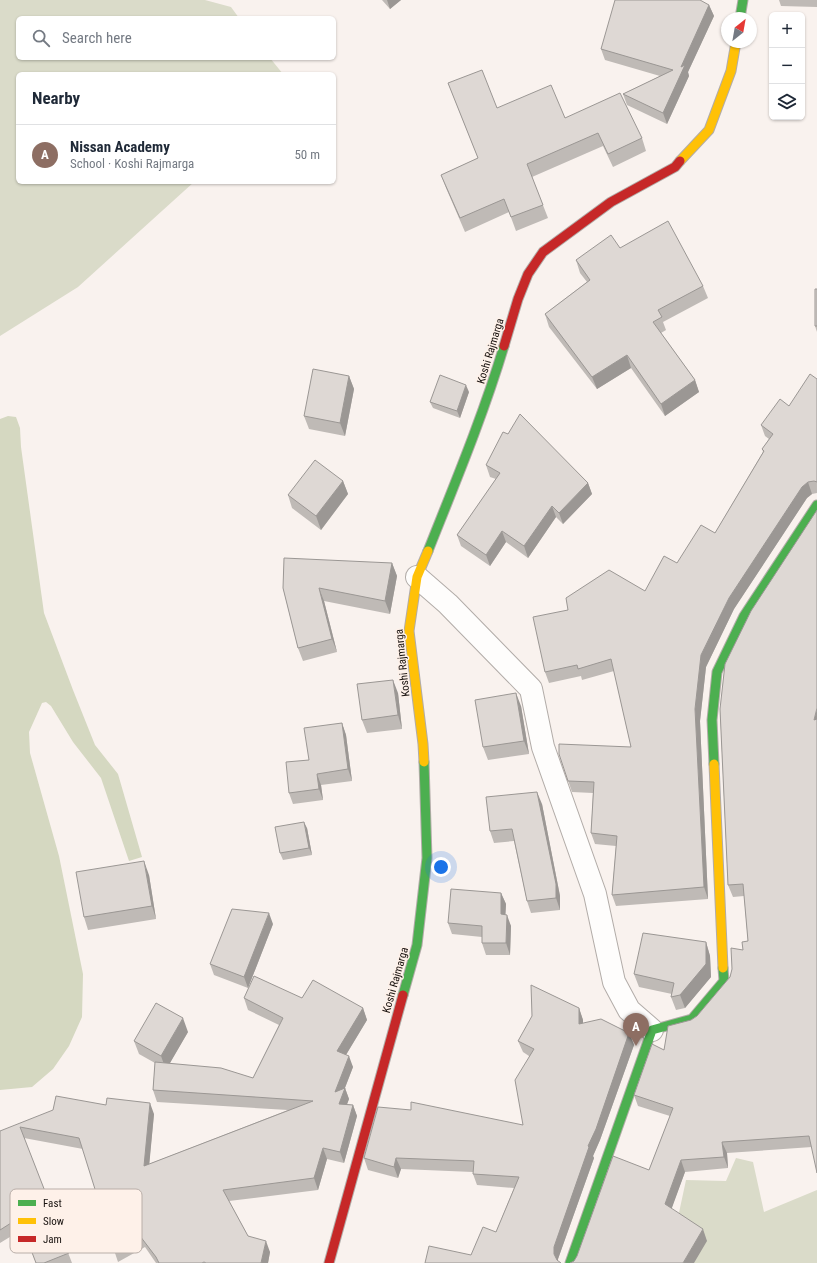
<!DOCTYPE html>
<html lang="en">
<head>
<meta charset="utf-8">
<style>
	:root { --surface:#fff; --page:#f6f6f7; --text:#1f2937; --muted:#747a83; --line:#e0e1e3; --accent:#67605d }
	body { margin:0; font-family:"Roboto Condensed",sans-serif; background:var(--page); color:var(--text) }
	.controls { position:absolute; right:12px; top:12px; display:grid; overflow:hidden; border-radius:6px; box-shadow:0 1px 3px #0004 }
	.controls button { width:36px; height:36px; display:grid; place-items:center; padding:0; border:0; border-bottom:1px solid var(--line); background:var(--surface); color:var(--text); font:20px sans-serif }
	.compass { position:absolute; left:721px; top:12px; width:36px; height:36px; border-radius:50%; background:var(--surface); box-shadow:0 1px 3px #0004; rotate:31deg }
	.you { position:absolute; left:441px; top:867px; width:14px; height:14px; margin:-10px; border:3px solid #fff; border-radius:50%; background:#1a73e8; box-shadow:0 0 0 6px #1a73e833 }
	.badge { display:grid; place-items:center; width:26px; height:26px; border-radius:50%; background:var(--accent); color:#fff; font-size:13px; font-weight:700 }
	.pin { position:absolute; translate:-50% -33px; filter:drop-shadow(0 1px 2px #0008) }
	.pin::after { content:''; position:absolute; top:21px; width:14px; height:12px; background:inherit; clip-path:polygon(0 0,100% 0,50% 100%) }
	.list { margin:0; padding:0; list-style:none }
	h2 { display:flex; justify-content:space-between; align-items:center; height:52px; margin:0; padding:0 16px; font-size:17px }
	h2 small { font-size:13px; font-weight:400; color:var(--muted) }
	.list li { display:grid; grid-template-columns:26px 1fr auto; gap:12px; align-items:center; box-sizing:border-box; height:60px; padding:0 16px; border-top:1px solid var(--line) }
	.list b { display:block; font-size:15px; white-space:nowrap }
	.list p { margin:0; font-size:13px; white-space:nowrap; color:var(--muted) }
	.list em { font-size:13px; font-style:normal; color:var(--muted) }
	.icon { flex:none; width:22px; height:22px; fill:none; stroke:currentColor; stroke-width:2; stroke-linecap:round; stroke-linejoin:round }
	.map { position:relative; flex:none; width:817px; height:1263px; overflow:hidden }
	.search { position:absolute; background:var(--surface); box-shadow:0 1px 3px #0004; left:16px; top:16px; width:320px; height:44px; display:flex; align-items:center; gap:10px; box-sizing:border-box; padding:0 14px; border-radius:6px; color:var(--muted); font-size:15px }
	.panel { position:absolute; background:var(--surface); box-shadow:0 1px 3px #0004; left:16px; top:72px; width:320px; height:112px; border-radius:6px }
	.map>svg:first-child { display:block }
	.green { fill:#dadbc9 }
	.forest { fill:#d5d8c1 }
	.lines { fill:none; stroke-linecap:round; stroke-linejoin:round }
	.street-casing { stroke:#b2aca8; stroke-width:24 }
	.fast-casing { stroke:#b2aca8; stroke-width:11 }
	.slow-casing { stroke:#b2aca8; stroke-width:11 }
	.jam-casing { stroke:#b2aca8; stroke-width:11 }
	.street { stroke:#fefdfc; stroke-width:22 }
	.fast { stroke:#4caf50; stroke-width:9 }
	.slow { stroke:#ffc107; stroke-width:9 }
	.jam { stroke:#c62828; stroke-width:9 }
	.wall { fill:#bfbab6 }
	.shaded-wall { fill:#9b9794 }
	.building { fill:#ded8d4; stroke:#9b9794 }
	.labels { text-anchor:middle; stroke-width:3; stroke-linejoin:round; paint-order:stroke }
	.street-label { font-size:11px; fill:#18120f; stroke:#fef1e9 }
	.key { fill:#fef1e9; stroke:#b9aea8; stroke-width:1 }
	.key-label { font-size:11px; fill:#18120f }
</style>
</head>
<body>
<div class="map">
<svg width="817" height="1263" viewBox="0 0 817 1263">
	<rect width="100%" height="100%" fill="#f9f2ee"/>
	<path class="green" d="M0,0h205l26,7 8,11h-221v40h252l13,16h-265v108h176l-116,105 -78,49z
		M736,1158l17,4 11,50 53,-22v73h-125l-15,-41 9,-42 40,1z"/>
	<path class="forest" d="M8,416l8,1 4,11 1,19 23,166 29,77 22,55 23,29 24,83 -13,4 -28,-83 -28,-36 -22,-36 -5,-4 -4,1 -13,29 1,21 29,103 24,118 -1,43 -13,29 -16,23 -21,18 -32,3v-671z"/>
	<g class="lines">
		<defs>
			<path id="street" d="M417,577l31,27 83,85 12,58 52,147 19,88 15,28 23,20"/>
			<path id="fast" d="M740,18l3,-18
				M428,551c27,-68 55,-135 76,-205
				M714,764l-2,-44 5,-48 27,-56 73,-111
				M403,995l14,-50 10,-87 -3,-96
				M570,1263l82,-233 40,-11 32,-38 -1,-13"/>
			<path id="slow" d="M680,161l29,-31 22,-59 5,-29
				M424,762l-1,-18 -14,-113 8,-54 11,-26
				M714,764l9,204"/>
			<path id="jam" d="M504,346l14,-47 10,-25 15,-22 68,-50 64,-35 5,-6
				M329,1263l74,-268"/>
		</defs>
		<use href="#street" class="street-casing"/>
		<use href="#fast" class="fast-casing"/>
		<use href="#slow" class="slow-casing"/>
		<use href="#jam" class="jam-casing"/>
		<use href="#street" class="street"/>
		<use href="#fast" class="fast"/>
		<use href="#slow" class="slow"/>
		<use href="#jam" class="jam"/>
	</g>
	<path class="wall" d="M382,0h19l-11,9z
		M779,0h38v7l-36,-1z
		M709,5l5,11 -26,56 1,4 -22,48 -40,-19 -4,-11 37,-18 -55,-16 -4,-11z
		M448,83l49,25 68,10 77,20 4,13 -33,16 -10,-21 -71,31 16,41 -32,13 -7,-19 -44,20 -19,-44 -5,-13 37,-17z
		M620,248l83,38 5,12 -45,24 3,8 -5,3 34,47 4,12 -34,24 -34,-48 -34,21 -48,-62 -4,-13 42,-32 -7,-9 -4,-13z
		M817,289v43l-2,-6z
		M349,376l5,13 -9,47 -36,-7 -5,-13z
		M817,379v114l-5,1 -5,4 -73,111 -28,58 -6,54 8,178 -92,7 -4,-11 4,-49 -21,-2 -4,-11 2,-40 -21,-1 -13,-38 72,-7 -17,-76 -32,9 -1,-4 -32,7 -4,-11 23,-62 77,-19 32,-28 38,-30 48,-81 -1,-3 7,-10 -4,-3 -4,-11 28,-19z
		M469,392l-9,26 -27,-10 -3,-6z
		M486,465l102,18 4,11 -29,30 -7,-7 -28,41 -22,-16 -16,24 -29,-20 -4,-11 39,-56 -6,-2z
		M343,481l5,13 -27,36 -29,-22 -4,-13z
		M392,563l5,13 -7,38 -66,-13 13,51 -34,9 -5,-13 -15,-60z
		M398,693l4,36 -35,4 -5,-13z
		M521,706l8,48 -41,6 -5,-13z
		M720,709l92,438 -85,6 1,15 -43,4 -14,37 36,32 -133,20 75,-91 21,-54 -32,-10 -4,-11 30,-45 27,-30 6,-4 33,-39 13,-27 5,-9 -4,-45 -11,1 -5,-12z
		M342,723l4,12 6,46 -31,4 2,15 -30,4 -4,-11 20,-33z
		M542,804l18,92v14l-29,3 -4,-12 -13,-60 -20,2 -4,-12z
		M307,828l5,27 -29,5 -3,-7z
		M149,875l7,44 -68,11 -4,-13z
		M501,893l5,11 -1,11 6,11 -1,29h-24l-4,-12v-6l-30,-3 -4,-11z
		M273,924l-25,64 -34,-13 -4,-11z
		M706,942l4,14 1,21 -26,31 -9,2 -5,-13 1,-3 -33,-7 -5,-13z
		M244,998h58l61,10 4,12 -21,35 7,12 -8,21 4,11 -2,5 6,1 4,11 -13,47 -17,-4 -9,31 -89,11 19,35 22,16 -2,11h-112l-11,-16 -27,15 -4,-12 -31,-101 -59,-11 48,125h-36l-13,-34 -23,14v-112l106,-26 48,9 -5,50 139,-54 -131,-8 -4,-12 2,-27 -16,-9 -5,-13 54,-9 -19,32 84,14 26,-53 -31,-15z
		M579,1008l4,12v3l46,10 5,12 -34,95 -7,16 1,2 -36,101v2l-87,-6 25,-23 18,-44 -37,-3 -4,-11v-2l-72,-3 -3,9 -30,-8 -4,-12 159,-33 6,-69 -6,-4 -5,-11z"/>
	<path class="shaded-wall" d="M387,0h14l-11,9z
		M709,5l5,11 -26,56 1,4 -22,48 -4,-11 18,-46z
		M627,355l4,13 -34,21 -5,-12z
		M349,376l5,13 -9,47 -5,-13z
		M695,380l4,12 -34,24 -4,-12z
		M466,385l3,7 -9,26 -3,-7z
		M343,481l5,13 -27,36 -5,-14z
		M808,482l4,12 -5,4 -73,111 -28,58 -6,54 8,178 -4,-12 -9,-178 6,-54 28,-57 73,-111z
		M588,483l4,11 -29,30 -4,-11z
		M552,506l4,11 -28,41 -4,-12z
		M502,531l4,11 -16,24 -4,-11z
		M392,563l5,13 -7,38 -5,-13z
		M319,588l5,13 13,51 -5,-13z
		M393,680l5,13 4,36 -4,-14z
		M516,693l5,13 8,48 -5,-13z
		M817,708v20l-3,-8z
		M342,723l4,12 6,46 -4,-12z
		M317,774l4,11 2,15 -4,-11z
		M537,792l5,12 18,92v14l-4,-12z
		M304,822l3,6 5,27 -3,-7z
		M144,861l5,14 7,44 -4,-13z
		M501,893l5,11 -1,21 -4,-11z
		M269,913l4,11 -25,64 -4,-11z
		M507,915l4,11 -1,29 -4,-12z
		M706,942l4,14 1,21 -26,31 -5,-13z
		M363,1008l4,12 -26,43 -4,-12z
		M579,1008l4,12v15l-4,-11z
		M183,1018l5,14 -22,38 -5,-14z
		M629,1033l5,12 -34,95 -7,16 1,2 -36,101v4l-4,-9v-7l34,-101z
		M349,1056l4,11 -14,36 -4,-11z
		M345,1088l4,11 -6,16 -4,-11z
		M150,1103l4,11 -6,64 -4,-12z
		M353,1105l4,11 -13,47 -4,-11z
		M722,1142l5,11 1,15 -4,-11z
		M323,1148l4,11 -9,31 -4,-12z
		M396,1158l5,11 -3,9 -4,-11z
		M681,1160l4,12 -16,44 -4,-12z
		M703,1229l4,12 -13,22h-11z
		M266,1241l4,11 -2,11h-7z"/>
	<path class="building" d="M615,0h85l9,5 -28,62 4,-2 -22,48 -40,-19 50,-24 -72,-21z
		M482,70l15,38 54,-23 14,33 55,-25 22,45 -34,16 -10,-21 -71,31 16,41 -32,12 -7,-18 -44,19 -19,-43 37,-17 -30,-75z
		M668,221l35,65 -45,24 4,7 -9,5 42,58 -34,24 -34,-49 -35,22 -47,-63 45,-34 -14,-20 35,-25 9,13z
		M815,289h2v37h-2z
		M313,369l36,7 -9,47 -36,-7z
		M810,374l7,5v103l-3,-1 -6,1 -6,5 -73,111 -28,57 -6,54 9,178 -92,8 5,-59 -26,-3 3,-51 -26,-1 -9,-27v-10l72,3 -20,-88 -33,10 -1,-4 -32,7 -12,-55 35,-7 -2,-12 43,-28 36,21 19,-35 13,7 24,-38 14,8 49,-82 -2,-2 11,-15 -12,-9 19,-26 9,7z
		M440,375l26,10 -9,26 -27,-9z
		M520,414l68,69 -29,30 -7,-7 -28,40 -22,-15 -16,24 -29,-20 43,-62 -14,-8 17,-33 5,2z
		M315,460l28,21 -27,35 -28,-21z
		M817,510v198l-3,12 3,-1v454l-8,-37 -87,6 2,15 -43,3 -16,44 38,25 -20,34h-113l4,-2 3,-5 36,-100 36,14 24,-62 -39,-13 18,-51 12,6 4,-24 23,-6 6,-4 33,-39 2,-8 -1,-21 12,2 -1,-8 6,-1 -5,-57 -15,1 -8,-176 5,-45 26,-53z
		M284,558l108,5 -7,38 -66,-13 13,51 -34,9 -15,-60z
		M393,680l5,35 -36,5 -5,-36z
		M516,693l8,48 -41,6 -8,-47z
		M342,723l6,46 -31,5 2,15 -30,4 -3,-31 23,-2 -5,-32z
		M537,792l19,92v14l-29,3 -15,-72 -22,2 -4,-34z
		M304,822l5,26 -29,5 -5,-26z
		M144,861l8,45 -68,11 -8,-45z
		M451,889l50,4v21l6,1 -1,28h-24v-17l-34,-3z
		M232,909l37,4 -25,64 -34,-13z
		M643,933l63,9v22l-26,31 -9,2 3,-14 -40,-9z
		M254,976l48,22 11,-18 50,28 -26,43 12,5 -14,36 10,-4 -6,16 14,1 -13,47 -17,-4 -9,30 -91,12 25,46 18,5 -5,22h-55l-2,-1 -2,1h-43l-3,-6 -16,-21 -26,14 -35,-112 -59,-11 49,126 -25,10h-8l-17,-45 -19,12v-99l53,-21 3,-14 50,9 1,-7 43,5 -6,63 169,-65 -160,-11 2,-28 66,6 32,10 30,-60 -39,-20z
		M531,985l48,23v16l22,-5 28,14 -33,96 -8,17 1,1 -35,100v7l3,6 4,3h-136l4,-17 42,9 12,-28 13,5 23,-55 -46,-3 1,-13 -78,-3 -2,9 -30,-9 14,-51 33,3v-8l112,23 -8,-45 19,-31 -16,-8 14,-25z
		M156,1003l27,15 -22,38 -27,-15z"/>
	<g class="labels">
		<g class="street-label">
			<text transform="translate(490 351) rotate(-73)" y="4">Koshi Rajmarga</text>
			<text transform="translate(402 663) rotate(-96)" y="4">Koshi Rajmarga</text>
			<text transform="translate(395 980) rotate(-74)" y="4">Koshi Rajmarga</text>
		</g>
	</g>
	<rect x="10" y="1189" width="132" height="64" rx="6" class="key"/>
	<rect x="18" y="1200" width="18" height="6" fill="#4caf50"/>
	<rect x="18" y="1218" width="18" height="6" fill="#ffc107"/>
	<rect x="18" y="1236" width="18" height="6" fill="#c62828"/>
	<g class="key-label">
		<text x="43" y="1207">Fast</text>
		<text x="43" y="1225">Slow</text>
		<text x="43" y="1243">Jam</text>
	</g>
</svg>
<div class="controls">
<button>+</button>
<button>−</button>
<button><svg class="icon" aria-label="layers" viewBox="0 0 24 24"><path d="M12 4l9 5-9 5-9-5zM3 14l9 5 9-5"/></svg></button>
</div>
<svg class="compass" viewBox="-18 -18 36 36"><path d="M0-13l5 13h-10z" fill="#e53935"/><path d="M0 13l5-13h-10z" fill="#747a83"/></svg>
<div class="you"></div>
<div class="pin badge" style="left:636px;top:1046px;background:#8d6e63">A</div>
<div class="search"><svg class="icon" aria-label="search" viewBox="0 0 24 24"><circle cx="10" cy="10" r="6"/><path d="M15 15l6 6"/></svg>Search here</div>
<section class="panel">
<h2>Nearby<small></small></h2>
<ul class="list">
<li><span class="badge" style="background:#8d6e63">A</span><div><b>Nissan Academy</b><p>School · Koshi Rajmarga</p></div><em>50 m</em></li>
</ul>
</section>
</div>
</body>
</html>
